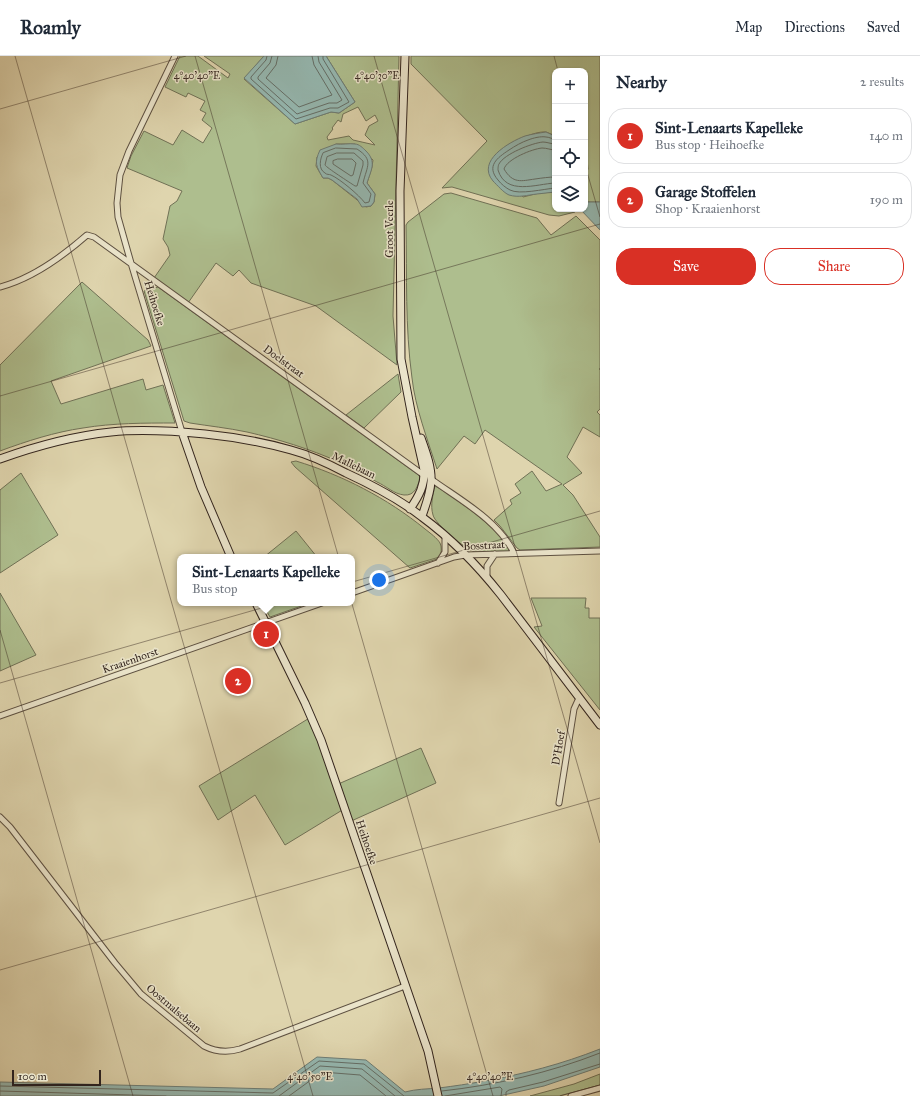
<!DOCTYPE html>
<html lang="en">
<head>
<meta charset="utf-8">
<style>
	:root { --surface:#fff; --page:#f2f2f3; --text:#1f2937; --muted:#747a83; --line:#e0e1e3; --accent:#d93025 }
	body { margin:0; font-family:"IM FELL Great Primer",serif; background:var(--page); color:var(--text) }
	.controls { position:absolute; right:12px; top:12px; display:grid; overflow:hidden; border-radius:8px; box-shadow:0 1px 3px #0004 }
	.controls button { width:36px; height:36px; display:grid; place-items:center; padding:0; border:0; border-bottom:1px solid var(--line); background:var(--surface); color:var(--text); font:20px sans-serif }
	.scale { position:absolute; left:12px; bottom:10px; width:89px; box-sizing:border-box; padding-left:4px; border:2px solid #32241d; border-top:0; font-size:11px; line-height:14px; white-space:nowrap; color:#32241d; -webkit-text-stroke:3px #eae4ca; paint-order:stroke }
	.you { position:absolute; left:379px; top:524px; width:14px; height:14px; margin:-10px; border:3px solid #fff; border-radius:50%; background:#1a73e8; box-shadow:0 0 0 6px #1a73e833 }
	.badge { display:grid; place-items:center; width:26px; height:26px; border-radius:50%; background:var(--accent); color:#fff; font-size:13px; font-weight:700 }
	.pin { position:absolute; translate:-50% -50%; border:2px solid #fff; box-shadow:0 1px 4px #0006 }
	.popup { position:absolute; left:177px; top:498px; width:178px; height:52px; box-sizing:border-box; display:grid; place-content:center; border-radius:8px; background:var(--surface); filter:drop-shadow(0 1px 3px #0005); font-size:13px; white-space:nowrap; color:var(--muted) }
	.popup b { font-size:15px; color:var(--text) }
	.popup::after { content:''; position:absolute; left:50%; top:100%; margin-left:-8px; border:8px solid transparent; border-top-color:var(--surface) }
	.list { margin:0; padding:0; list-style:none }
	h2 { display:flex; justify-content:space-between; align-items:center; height:52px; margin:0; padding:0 16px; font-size:17px }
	h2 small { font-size:13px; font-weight:400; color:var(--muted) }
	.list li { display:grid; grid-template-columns:26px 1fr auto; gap:12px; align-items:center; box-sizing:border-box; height:56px; margin:0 8px 8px; padding:0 8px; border:1px solid var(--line); border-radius:16px }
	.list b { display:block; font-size:15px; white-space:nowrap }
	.list p { margin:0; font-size:13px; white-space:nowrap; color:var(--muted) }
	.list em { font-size:13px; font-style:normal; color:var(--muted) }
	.actions { display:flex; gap:8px; padding:12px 16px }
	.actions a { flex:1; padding:9px 0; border:1px solid var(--accent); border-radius:16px; text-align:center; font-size:14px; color:var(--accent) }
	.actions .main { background:var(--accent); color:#fff }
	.icon { flex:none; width:22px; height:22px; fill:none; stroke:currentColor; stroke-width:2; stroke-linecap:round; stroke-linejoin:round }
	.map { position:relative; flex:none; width:600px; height:1040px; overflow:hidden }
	header { display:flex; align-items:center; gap:24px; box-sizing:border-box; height:56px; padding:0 20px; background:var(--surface); border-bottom:1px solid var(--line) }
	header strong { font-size:19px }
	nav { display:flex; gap:22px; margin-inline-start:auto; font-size:14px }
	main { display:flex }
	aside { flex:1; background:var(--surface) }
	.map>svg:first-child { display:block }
	.green { fill:#aebe8e; stroke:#707156; fill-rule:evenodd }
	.water { fill:#95b8b1; stroke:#6d7d76 }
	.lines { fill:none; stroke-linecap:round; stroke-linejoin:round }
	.shore { stroke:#646e67; stroke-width:1 }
	.street-casing { stroke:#5d5041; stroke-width:7 }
	.secondary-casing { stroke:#32241d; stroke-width:9 }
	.street { stroke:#eae4ca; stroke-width:5 }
	.secondary { stroke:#eae4ca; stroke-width:7 }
	.ticks { fill:none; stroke:#32241d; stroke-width:1; stroke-opacity:0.45 }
	.labels { text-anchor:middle; stroke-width:3; stroke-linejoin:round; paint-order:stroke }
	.street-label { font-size:11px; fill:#32241d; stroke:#eae4ca }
	.ticks-label { font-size:10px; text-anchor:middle; fill:#32241d; stroke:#eae4ca; stroke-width:3; stroke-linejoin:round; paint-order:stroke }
</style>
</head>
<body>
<header>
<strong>Roamly</strong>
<nav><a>Map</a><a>Directions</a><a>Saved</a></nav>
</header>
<main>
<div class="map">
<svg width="600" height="1040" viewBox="0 0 600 1040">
	<rect width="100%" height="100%" fill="#dfd5ae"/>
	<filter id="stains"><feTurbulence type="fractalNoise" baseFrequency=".005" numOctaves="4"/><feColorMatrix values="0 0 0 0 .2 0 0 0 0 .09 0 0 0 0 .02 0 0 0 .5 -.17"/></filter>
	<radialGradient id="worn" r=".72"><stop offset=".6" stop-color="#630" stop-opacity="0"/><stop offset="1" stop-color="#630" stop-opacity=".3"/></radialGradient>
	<path class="green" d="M180,0h18l30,22 2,-4 -26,-18h60l-20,23 51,45 36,-12 8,1 16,-11 -29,-46h73l-6,260 4,49 -81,-59 -65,-23 -12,-13 -6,6 -17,-13 -28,40 -34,-25 16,-23 -2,-8 -5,-8 7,-33 7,-5 5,-10 -55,-23 4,-12 13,-25 29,14 9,-15 21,13 9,-15 -10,-8 4,-7 -6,-3 5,-9 -17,-8 -2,4 -21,-10zM358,51l8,14 9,-6 3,6 -9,5 -4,9 10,10 -22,-5 -4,-4 -21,4 -1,-3 6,-8 -1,-1 6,-8 3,2 2,-8zM336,88h19l18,16 -1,7 -5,16 8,11 -1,8 -3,4 -5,1 -34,-27 -4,-2h-5l-7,-12 1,-9z
		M411,0h189v146h-15v-27l3,-6 -1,-10 -2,-2v-86h-30v65c-2,-1 -6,-3 -9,-4 -15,-1 -37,13 -49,21l26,44 16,-4 16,-1v17h21l-1,3 -16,4 -10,-1 -97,-28 -10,1 45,-47 -76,-77z
		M451,137l86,25 14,17 25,-19 24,24v128l-1,1 1,1v39l-3,3 3,3v22l-17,-10 -16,30 15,16 -19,12 10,10 27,42v10l-80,3 -3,-2 -17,-22 -6,-6 18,-16 -2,-4 11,-7 -6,-9 17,-13 14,20 16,-7 -77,-54 -10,14 -11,-8 -27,33c-9,-28 -22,-62 -25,-91 -7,-51 -5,-102 -6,-153l2,-3 36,-28z
		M82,226l66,58 3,6 -100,35 10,23 82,-25 3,11 17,-5 12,38c-31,0 -62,0 -92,5 -28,4 -56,13 -83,23v-86z
		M158,231l259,187 3,3c-2,9 -5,19 -16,18 -10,-1 -18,-9 -27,-13 -12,-7 -25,-14 -38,-20 -29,-13 -61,-23 -92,-30 -19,-4 -38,-6 -57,-9l-6,-2 -40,-130z
		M398,318l3,18 -37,36 -18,-13z
		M296,405c46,14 91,37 129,68 5,4 12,9 15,14 2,4 1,8 1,12l-4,4 -27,9 -115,-101 -4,-5z
		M21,417l37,62 -58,38v-83z
		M435,430c14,7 74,50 74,65l-34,1c-9,-2 -40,-28 -42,-37 -3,-10 0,-20 2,-29z
		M296,475l21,26h-53z
		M0,537l36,62 -36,16z
		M531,542h55l-1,10h4v10h11v92l-66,-83 8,-1z
		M262,547h48l-40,14z
		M311,661l25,68 85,-37 15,35 -87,39 -5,-13 -59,36 -30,-50 -37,25 -19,-34z
		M600,1018v11l-41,11h-29l44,-12z"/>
	<path class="water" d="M264,0h62l29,46 -16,11 -8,-1 -36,12 -51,-46z
		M546,76l9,4v56c-6,1 -12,1 -18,2 -10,1 -18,4 -28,1 -5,-2 -12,-10 -16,-14 -17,-20 16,-39 32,-45 7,-2 14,-3 21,-4z
		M336,88c6,1 13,-1 19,0 4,0 8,4 11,7 11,11 5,19 1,32l8,11 -1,8 -3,4 -9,1 -5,-8 -25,-19 -4,-2h-5c-7,-12 -9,-15 -3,-28z
		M585,146h15v28l-20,-21h5z
		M600,993v18l-56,19 -45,10h-499v-14l273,7 44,-32 49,3 39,32c11,-3 22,-3 34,-4 15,-2 30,-4 45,-7 40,-7 78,-17 116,-32z"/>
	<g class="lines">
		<path class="shore" d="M267,0l-1,4 -15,17v2l45,40 34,-11h8l11,-6 -26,-43v-3
			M272,0l-2,7 -12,14v2l39,35 32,-11h8l5,-3 -23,-38 -1,-6
			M278,0l-2,9 -10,13 33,29 33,-12 -18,-30 -2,-9
			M555,83c-3,0 -6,-2 -9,-2 -5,-1 -13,1 -18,3 -6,2 -13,6 -19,10 -12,8 -23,16 -11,30 3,4 8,8 12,10 9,5 34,-1 45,-2
			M555,88c-4,0 -8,-2 -12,-2 -11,1 -39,12 -44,22 -1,1 -1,6 -1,6 8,26 38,14 57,13
			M336,92l21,1c17,11 10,17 6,34l8,11 -2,8 -4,1c-6,-8 -25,-24 -34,-28 -2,-1 -4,0 -6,-2 -7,-4 -5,-14 -2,-20z
			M555,94c-4,0 -8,-2 -13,-2 -10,1 -35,11 -38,21 9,15 17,12 31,10 7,-1 14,-2 20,-2
			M337,97h17l9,8v4l-6,21h-2c-6,-4 -28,-18 -30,-21l2,-8z
			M338,103h14l4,4 -3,12 -2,1 -18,-12v-3z
			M0,1030l273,7 46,-32 45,3 40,32
			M0,1035l166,5
			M442,1035c54,-6 107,-18 158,-38
			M279,1040l41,-30 42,3 33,27
			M289,1040l33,-24 38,3 26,21
			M445,1040l55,-9 2,2 -1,7
			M506,1040v-4l3,-2 34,-8 57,-18"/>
		<defs>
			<path id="street" d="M175,0l-46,95 -9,24 -3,28 1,14 13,46 51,169
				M0,231c31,-8 63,-31 87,-52l7,2 331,239
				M431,423c29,21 67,41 83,74
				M438,507l7,-11v-17
				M487,521v-11l8,-12
				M352,537l102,-36 11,-2 135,-4
				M0,660l322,-113
				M559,747l15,-94 5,-11
				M0,761l10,10 105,136 26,31 63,52c12,6 23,7 36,3l165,-63
				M571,1040l29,-8"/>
			<path id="secondary" d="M405,0l-5,135 1,168 11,58 12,53c1,15 -5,26 -14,39
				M182,376l19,55 30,70
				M421,382c5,14 11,30 10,44 -1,12 -5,23 -9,34
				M0,403c36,-13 73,-23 111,-27 31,-3 63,-1 94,2 29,3 58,8 86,16 19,5 38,14 55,23 26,12 53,26 76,44 30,22 56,49 79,78l99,130
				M256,547l49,100 16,37 107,311 10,45"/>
		</defs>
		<use href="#street" class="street-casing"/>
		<use href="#secondary" class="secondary-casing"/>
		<use href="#street" class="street"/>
		<use href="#secondary" class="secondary"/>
	</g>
	<path class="ticks" d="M15,0l298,1040M195,0l298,1040M374,0l226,787M554,0l4,15M0,53l186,-53M585,109l15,52M0,340l600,-172M0,574l133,466M0,627l600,-172M0,914l600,-172M560,1040l40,-11"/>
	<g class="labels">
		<g class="street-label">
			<text transform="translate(389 173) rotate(-90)" y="4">Groot Veerle</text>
			<text transform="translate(155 247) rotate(73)" y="4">Heihoefke</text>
			<text transform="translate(284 305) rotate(36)" y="4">Doelstraat</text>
			<text transform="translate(354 409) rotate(26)" y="4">Mallebaan</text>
			<text transform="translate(484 489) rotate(-3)" y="4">Bosstraat</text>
			<text transform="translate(130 604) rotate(-19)" y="4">Kraaienhorst</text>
			<text transform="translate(558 692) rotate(-80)" y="4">D'Hoef</text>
			<text transform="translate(367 786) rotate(71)" y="4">Heihoefke</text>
			<text transform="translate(174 952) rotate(40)" y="4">Oostmalsebaan</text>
		</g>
	</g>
	<g class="ticks-label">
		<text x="197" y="23">4°40'40"E</text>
		<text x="377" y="23">4°40'30"E</text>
		<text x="310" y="1024">4°40'50"E</text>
		<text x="490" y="1024">4°40'40"E</text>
	</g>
	<rect width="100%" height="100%" filter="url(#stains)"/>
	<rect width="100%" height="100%" fill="url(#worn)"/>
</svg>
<div class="controls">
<button>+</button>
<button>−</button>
<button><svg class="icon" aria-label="locate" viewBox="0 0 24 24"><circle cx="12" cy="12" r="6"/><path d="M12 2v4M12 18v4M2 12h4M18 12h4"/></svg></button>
<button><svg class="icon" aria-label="layers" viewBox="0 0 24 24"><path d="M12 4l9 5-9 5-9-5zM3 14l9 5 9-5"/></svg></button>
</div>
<div class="scale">100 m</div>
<div class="you"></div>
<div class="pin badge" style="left:266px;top:578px">1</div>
<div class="popup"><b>Sint-Lenaarts Kapelleke</b>Bus stop</div>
<div class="pin badge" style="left:238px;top:625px">2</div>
</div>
<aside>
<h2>Nearby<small>2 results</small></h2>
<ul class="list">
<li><span class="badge">1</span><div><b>Sint-Lenaarts Kapelleke</b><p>Bus stop · Heihoefke</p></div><em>140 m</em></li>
<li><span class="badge">2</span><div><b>Garage Stoffelen</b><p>Shop · Kraaienhorst</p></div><em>190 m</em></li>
</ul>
<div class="actions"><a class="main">Save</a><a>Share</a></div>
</aside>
</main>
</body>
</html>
